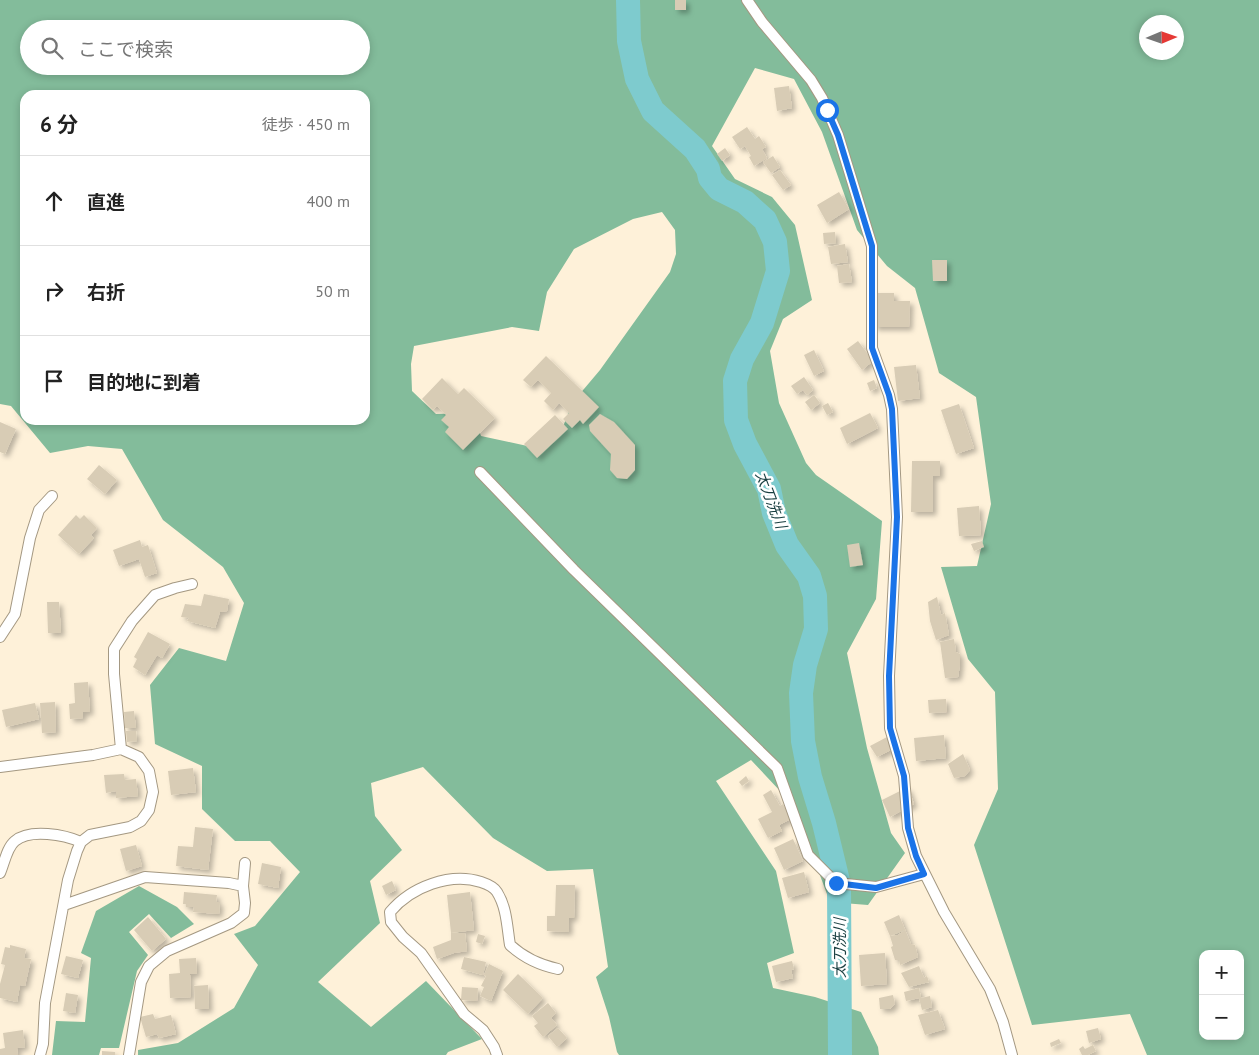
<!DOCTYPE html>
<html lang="ja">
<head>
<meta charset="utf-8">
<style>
	:root { --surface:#fff; --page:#f2f2f2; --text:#222; --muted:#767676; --line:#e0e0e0 }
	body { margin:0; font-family:"PT Sans","Noto Sans JP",sans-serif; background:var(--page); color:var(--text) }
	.controls { position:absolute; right:15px; bottom:15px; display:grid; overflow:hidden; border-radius:10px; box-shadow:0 2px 8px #0003 }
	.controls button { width:45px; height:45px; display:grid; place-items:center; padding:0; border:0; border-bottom:1px solid var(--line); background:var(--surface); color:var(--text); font:25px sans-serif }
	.compass { position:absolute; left:1139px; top:15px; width:45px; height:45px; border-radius:50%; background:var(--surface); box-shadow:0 2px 8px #0003; rotate:88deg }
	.stop { position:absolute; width:15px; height:15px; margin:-11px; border:4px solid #1a73e8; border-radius:50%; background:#fff }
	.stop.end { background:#1a73e8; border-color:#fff; box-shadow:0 1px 5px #0008 }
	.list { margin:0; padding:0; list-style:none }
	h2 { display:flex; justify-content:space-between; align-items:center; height:65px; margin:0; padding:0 20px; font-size:21px }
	h2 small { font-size:16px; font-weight:400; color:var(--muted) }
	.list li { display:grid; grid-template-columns:32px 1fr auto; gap:15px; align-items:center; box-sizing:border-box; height:90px; padding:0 20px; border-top:1px solid var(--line) }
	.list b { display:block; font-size:19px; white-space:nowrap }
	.list em { font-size:16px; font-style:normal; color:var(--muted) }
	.icon { flex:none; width:28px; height:28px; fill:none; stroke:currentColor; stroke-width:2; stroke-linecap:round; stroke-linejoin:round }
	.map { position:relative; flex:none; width:1259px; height:1055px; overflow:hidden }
	.search { position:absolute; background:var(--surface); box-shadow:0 2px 8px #0003; left:20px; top:20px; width:350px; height:55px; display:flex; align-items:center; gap:12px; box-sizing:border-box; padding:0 18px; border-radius:28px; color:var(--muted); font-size:19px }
	.panel { position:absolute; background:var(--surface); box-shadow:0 2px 8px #0003; left:20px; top:90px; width:350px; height:335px; border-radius:15px }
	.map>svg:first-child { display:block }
	.forest { fill:#83bc9b; fill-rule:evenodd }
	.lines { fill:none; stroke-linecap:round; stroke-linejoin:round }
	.river { stroke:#7ecbce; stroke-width:24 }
	.building { fill:#d8ccb5; filter:url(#shadow) }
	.street-casing { stroke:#a49882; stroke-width:12 }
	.street { stroke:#fff; stroke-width:10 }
	.route { stroke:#1a73e8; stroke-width:6 }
	.labels { text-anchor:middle; stroke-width:5; stroke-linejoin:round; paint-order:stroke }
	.water-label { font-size:15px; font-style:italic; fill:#1a3f41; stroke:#fff }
</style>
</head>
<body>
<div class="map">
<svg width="1259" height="1055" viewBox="0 0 1259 1055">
	<defs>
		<filter id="shadow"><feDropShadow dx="3.5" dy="3.5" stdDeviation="2.5" flood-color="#0004"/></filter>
	</defs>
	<rect width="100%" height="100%" fill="#fef1d9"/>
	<path class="forest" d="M0,0h1259v1055h-112l-17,-41 -98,11 -58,-180 24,-56 -3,-97 -27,-33 -27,-92 36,-1 14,-62 -15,-107 -37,-24 -24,-85 -28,-22 -30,-36 -35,-98 -28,-53 -39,-11 -43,78 23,33 37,18 23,28 17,75 -29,19 -13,32 9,52 27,60 10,12 66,46 -6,78 -29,54 20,95 24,85 14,20 -37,52 -38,-3 -27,-72 -22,-38 -30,-32 -35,21 60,90 18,82 -27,10 6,25 42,9 46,15 17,35 1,8h-260l-2,-3 -8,-35 -13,-40 12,-10 -15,-98 -46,2 -54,-33 -70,-71 -52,16 4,33 27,34 -32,31 10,42 -62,59 53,45 55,-46 56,58 -34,13 -2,3h-308v-5l40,-7 56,-35 24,-43 -24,-31 21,-8 45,-54 -30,-31h-35l-33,-32v-43l-47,-22 -5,-59 29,-37 47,13 18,-58 -21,-36 -60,-47 -41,-71 -34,-3 -38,7 -39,-47 -11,-2zM1146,22h30v30h-30zM29,29h332v37h-332zM25,95h340v325h-340zM662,212l13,18 1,24 -6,18 -70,98 -27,32 -11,27 -21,20 -60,-13 -8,-23 -37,1 -24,-23 -1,-27 3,-18 98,-19 27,4 8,-39 27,-43 59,-30zM1203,954h37v82h-37z
		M139,886l38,21 17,17 -23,14 -22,-24 -20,18 19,23 -11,16 -18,77h-18l-2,7h-47l4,-34 29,1 6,-64 -10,-5 15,-42z"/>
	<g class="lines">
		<path class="river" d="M628,0l1,41 8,38 16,32 42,38 13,20 2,9 9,11 26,13 20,18 10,22 3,29 -16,52 -20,36 -7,22 1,39 9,24 24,45 5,24 13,32 22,31 6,20 1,33 -11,36 -4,28 2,48 7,36 14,46 15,62 1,170"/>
	</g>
	<path class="building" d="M675,0h11v10h-11z
		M789,86l3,22 -15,3 -3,-23z
		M747,127l8,12 4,-3 7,11 -4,2 5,9 -13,8 -5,-9 2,-1 -6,-10 -5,3 -8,-12z
		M725,148l5,7 -8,6 -5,-7z
		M773,156l7,11 -9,6 -8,-11z
		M780,170l11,15 -8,5 -11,-15z
		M839,192l10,17 -22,14 -10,-18z
		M835,232l1,11 -12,1 -1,-11z
		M845,244l3,18 -17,2 -3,-17z
		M932,260h15v21h-14z
		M849,264l3,18 -13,1 -2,-17z
		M874,293h20v8h16l-1,26h-35z
		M858,341l15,20 -11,9 -15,-21z
		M814,350l10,21 -10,5 -10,-21z
		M546,356l53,51 -16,17 -3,-4 -8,8 -9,-9 6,-6 -10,-10 -6,7 -9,-9 7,-8 -13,-13 -7,7 -8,-7z
		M916,365l4,33 -22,3 -4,-34z
		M804,377l9,13 -6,5 -4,-5 -6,4 -6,-8z
		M442,378l16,16 6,-6 31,30 -32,32 -18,-18 4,-5 -8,-7 5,-5 -9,-9 -4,4 -11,-11z
		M874,380l3,8 -7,3 -3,-8z
		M814,395l6,8 -9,7 -6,-8z
		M828,403l5,9 -6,3 -5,-9z
		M959,404l15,44 -18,6 -15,-44z
		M870,413l8,15 -31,16 -7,-16z
		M600,414l14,8 21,23v25l-8,9 -10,-1 -7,-8 1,-16 -21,-23 -1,-6z
		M555,415l13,14 -31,29 -13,-14z
		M0,422l16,7 -11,25 -5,-2z
		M912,461h28v15h-7v36h-22z
		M99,465l18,15 -12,14 -18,-15z
		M979,506l2,29 -22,1 -2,-28z
		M76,515l4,4 4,-4 13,13 -6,7 3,3 -15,16 -21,-19z
		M140,540l2,7 6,-2 9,28 -12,4 -6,-18 -20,7 -6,-16z
		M982,541l2,6 -10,4 -3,-7z
		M859,543l4,22 -13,2 -3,-22z
		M204,594l25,5 -2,12 -7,1 -5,16 -28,-7 2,-3 -8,-1 4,-13 16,2z
		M937,597l4,18 4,-2 4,22 -13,5 -6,-19 -2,-19z
		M47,602h12l2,31h-13z
		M148,632l22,12 -8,14 -5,-3 -12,20 -12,-8 4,-8 -3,-2z
		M954,639l2,13 4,2v11l-2,12 -13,1 -5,-36z
		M88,682l2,30h-7v6l-13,1 -1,-15 6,-1 -1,-20z
		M946,699l1,13 -18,1 -1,-13z
		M55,702l1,30 -14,1 -2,-30z
		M35,703l4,16 -33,8 -4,-17z
		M134,711l2,17h-11l-1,-16z
		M126,731h10l1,10 -10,1z
		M944,735l2,23 -30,3 -2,-23z
		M887,737l6,12 -16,8 -7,-11z
		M963,754l7,16 -5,6 -11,2 -6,-14z
		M193,768l3,24 -25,3 -3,-24z
		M124,774l1,6 11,-1 2,17 -22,2v-7l-10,2 -2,-18z
		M746,776l3,5 -7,5 -3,-4z
		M908,787l6,17 -24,13 -8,-17z
		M771,790l9,16 3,-2 8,15 -12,6 3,6 -14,7 -10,-19 14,-7 -9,-17z
		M195,827l18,2 -5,41 -32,-4 2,-20 15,1z
		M793,839l10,22 -19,9 -10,-22z
		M136,845l6,21 -16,5 -6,-22z
		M262,863l19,4 -3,21 -20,-4z
		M804,872l5,20 -21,6 -6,-20z
		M392,881l4,9 -10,5 -4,-9z
		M556,885h19l-1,33h-5v14l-22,-1v-15h8z
		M184,892l33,3 -1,7h4l-1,12 -26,-2 1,-5h-8v-3h-3z
		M470,892l4,38 -23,3 -4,-38z
		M899,915l12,29 4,1 3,12 -18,8 -1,-5h-4l-4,-13 2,-1 -3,-10 8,-1 7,-5 -15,6 -6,-14z
		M148,917l18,22 -14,12 -18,-21z
		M451,933h14l2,18 -13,2 -17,6 -4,-12 18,-7z
		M478,934l7,2 -3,8 -6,-2z
		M10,945l16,4 -2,9 7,1 -6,27 -5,-1 -3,17 -17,-4v-14l5,-19 -4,-1 4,-17 5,1z
		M885,953l2,31 -26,2 -2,-31z
		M66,956l17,4 -5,18 -17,-4z
		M464,957l22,5 -3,13 -22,-6z
		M196,958l1,16h-7l1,23 -21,1 -1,-24 11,-1 -1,-14z
		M792,961l2,8 -3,1 2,8 -17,4 -4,-16z
		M489,964l14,7 -12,30 -11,-5 4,-9 -3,-1 5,-10 -2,-1z
		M919,966l5,12 3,-2 2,6 -20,5 -8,-14z
		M518,974l25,24 -15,16 -25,-24z
		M208,985l1,24h-14l-1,-23z
		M462,987l16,1 -1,13 -16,-1z
		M919,988l2,10 9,-2 2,11 -10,3 -3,-12 -13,3 -2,-9z
		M66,993l12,2 -3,18 -12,-2z
		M893,995l2,9 -5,5h-10l-1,-11z
		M548,1003l8,10 -5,5 6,7 -14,12 -9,-11 4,-3 -6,-7z
		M938,1010l7,19 -20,6 -7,-20z
		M153,1014l2,5 16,-4 5,19 -17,4 -2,-4 -11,3 -6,-20z
		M558,1028l9,10 -10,9 -9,-11z
		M1098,1028l3,11 -12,4 -3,-12z
		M23,1030l2,17 -8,1 1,7h-18v-6l5,-1 -2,-15z
		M1059,1039l2,4 -10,4 -1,-4z
		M1093,1045l3,6 -8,4h-6l-3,-6 4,-3 2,3z
		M102,1051l13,1v3h-13z"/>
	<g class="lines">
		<defs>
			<path id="street" d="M747,0l15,22 49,58 11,18 16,37 34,111v102l17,47 3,14 5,108 -8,159 1,52 14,48 4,52 8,28 28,56 46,77 13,33 9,33
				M480,472l94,98 203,198 31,87 28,28 40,4 48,-13
				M0,637l15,-23 15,-76 9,-28 13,-14
				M121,749l-7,-75v-25l18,-28 23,-26 20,-7 17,-4
				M0,767l93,-12 28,-6 18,8 10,14 4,21 -4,18 -8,11 -11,6 -40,8 -9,7 -4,9 -9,29 -23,123 -2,41 -3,11
				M0,873c4,-9 7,-26 15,-32 15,-13 50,-6 66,1
				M243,886l2,-23
				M64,905l81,-28 84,6 14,3 2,17 -1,10 -13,10 -64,28 -18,15 -8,16 -12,73
				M497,1055l-3,-8 -11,-17 -19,-16 -43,-61 -18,-16 -12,-15 -1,-10c21,-25 60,-40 91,-30 6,2 13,5 16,10 10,16 10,35 13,53 14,13 29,20 48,24"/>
		</defs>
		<use href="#street" class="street-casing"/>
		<use href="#street" class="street"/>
	</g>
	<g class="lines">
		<path class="route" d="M827,110l11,25 34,111v102l17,47 3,14 5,108 -8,159 1,52 14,48 4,52 8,28 8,18 -48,14 -40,-5"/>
	</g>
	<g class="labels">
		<g class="water-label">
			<text transform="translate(771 500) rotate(69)" y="5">太刀洗川</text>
			<text transform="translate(840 948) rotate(-90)" y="5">太刀洗川</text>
		</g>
	</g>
</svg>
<div class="controls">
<button>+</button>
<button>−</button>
</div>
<svg class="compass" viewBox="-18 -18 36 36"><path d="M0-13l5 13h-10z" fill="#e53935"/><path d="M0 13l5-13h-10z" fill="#767676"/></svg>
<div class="stop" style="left:827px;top:110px"></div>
<div class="stop end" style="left:836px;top:883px"></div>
<div class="search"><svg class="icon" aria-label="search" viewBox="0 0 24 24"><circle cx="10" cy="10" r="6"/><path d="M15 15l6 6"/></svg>ここで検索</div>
<section class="panel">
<h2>6 分<small>徒歩 · 450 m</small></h2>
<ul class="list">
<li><svg class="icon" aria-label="ahead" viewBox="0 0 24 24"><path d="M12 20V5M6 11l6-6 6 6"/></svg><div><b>直進</b></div><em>400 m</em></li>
<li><svg class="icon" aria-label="right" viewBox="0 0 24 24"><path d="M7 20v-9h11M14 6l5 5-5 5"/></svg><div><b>右折</b></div><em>50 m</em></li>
<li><svg class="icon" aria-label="arrive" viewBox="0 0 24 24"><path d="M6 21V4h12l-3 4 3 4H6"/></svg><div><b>目的地に到着</b></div></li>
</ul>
</section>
</div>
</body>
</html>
